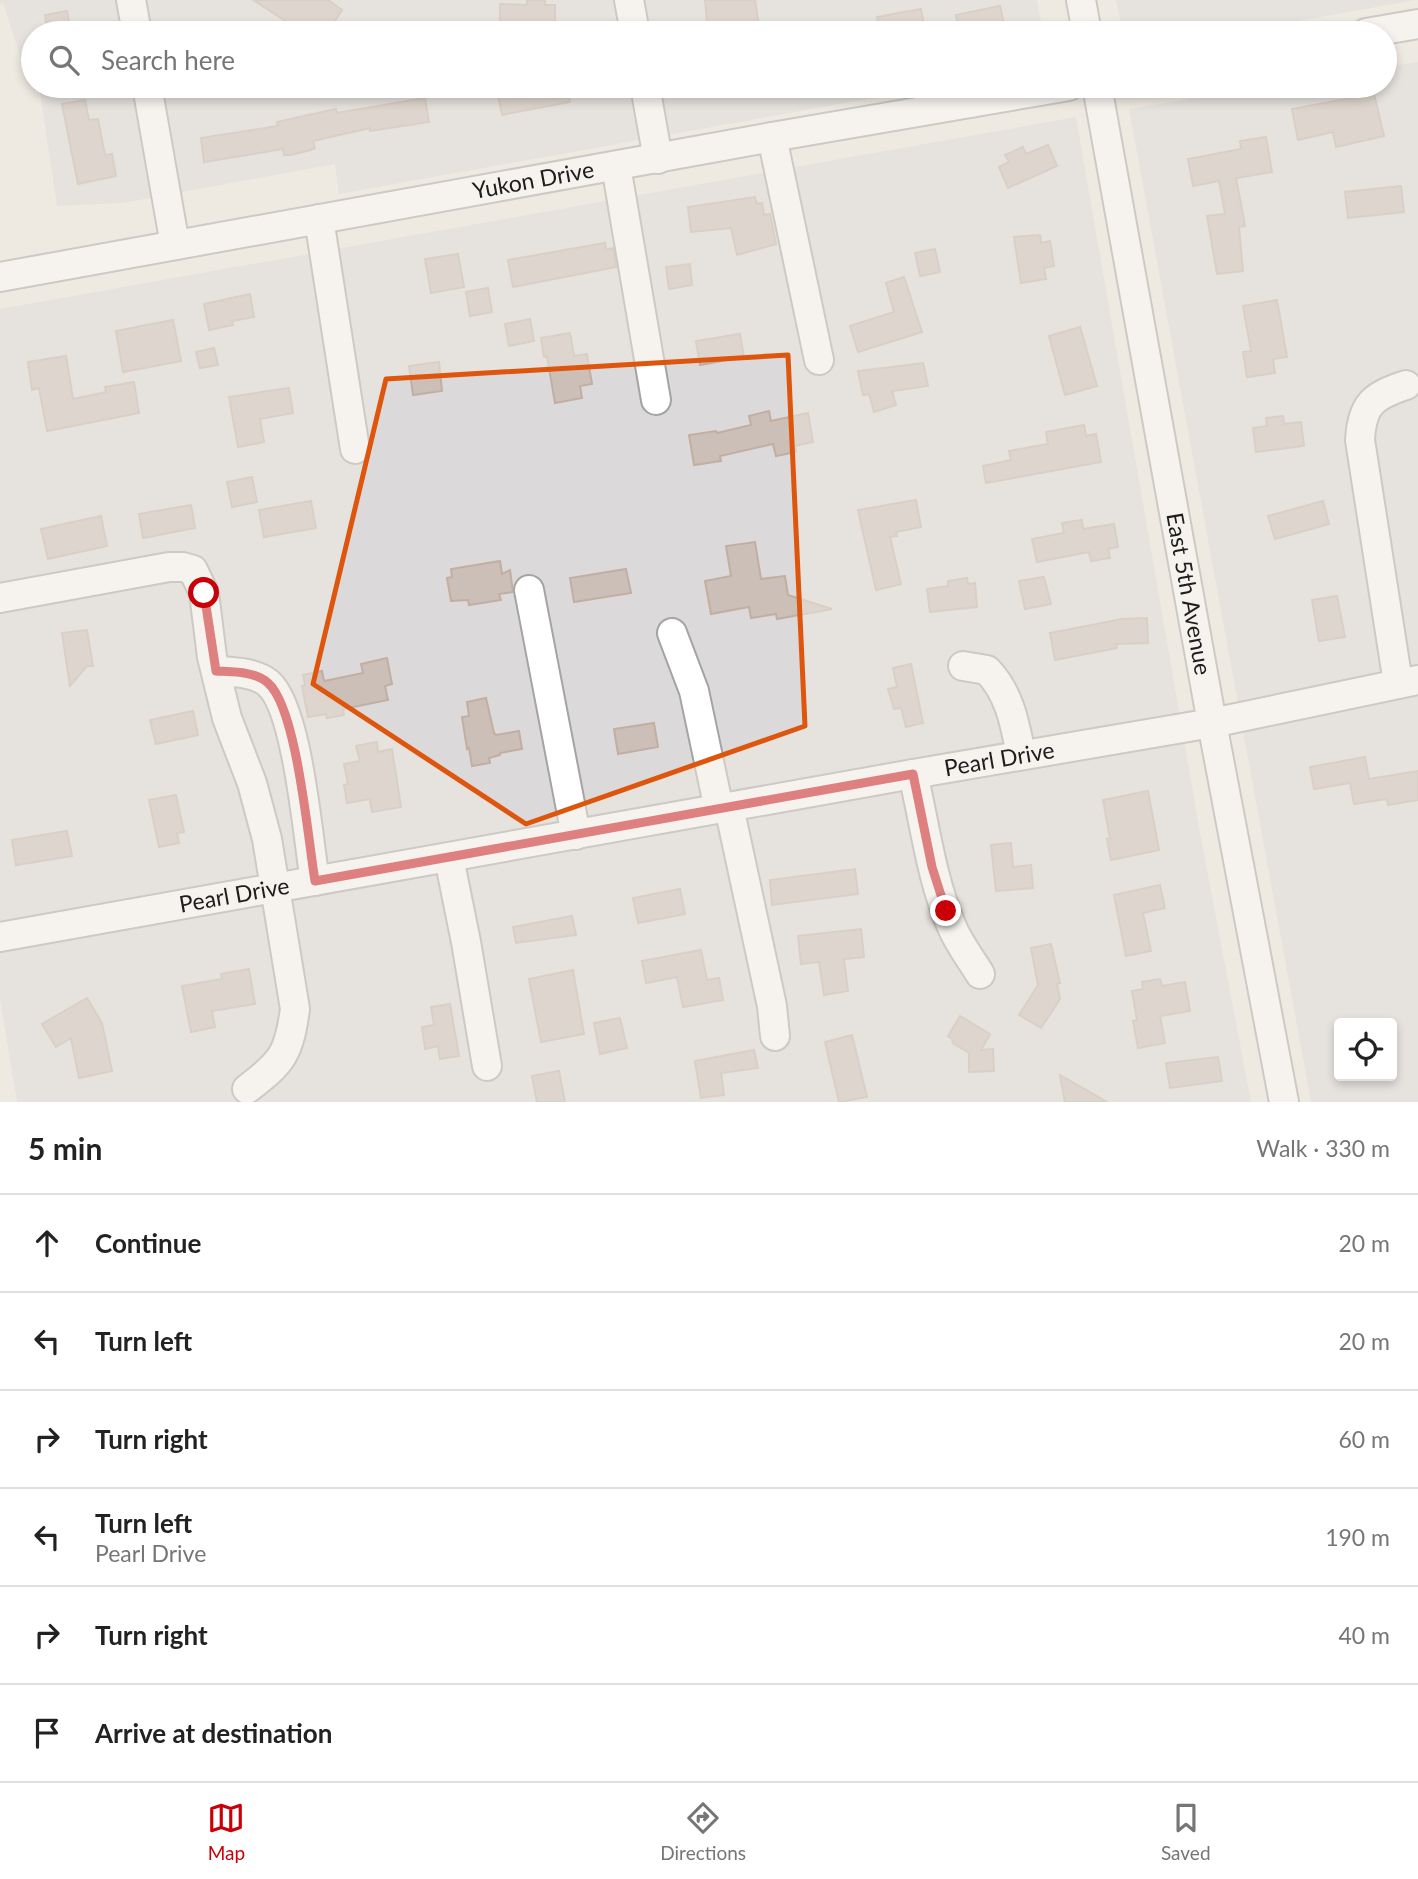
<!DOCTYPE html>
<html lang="en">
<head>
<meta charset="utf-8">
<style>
	:root { --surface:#fff; --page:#f2f2f2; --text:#222; --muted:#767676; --line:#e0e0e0; --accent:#c90007 }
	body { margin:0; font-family:Lato,sans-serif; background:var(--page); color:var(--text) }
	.controls { position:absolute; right:21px; bottom:21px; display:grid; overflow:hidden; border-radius:7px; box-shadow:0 4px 10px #0003 }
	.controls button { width:63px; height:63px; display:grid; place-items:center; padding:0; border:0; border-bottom:2px solid var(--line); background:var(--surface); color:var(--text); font:35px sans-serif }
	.stop { position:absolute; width:21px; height:21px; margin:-16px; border:5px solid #c90007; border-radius:50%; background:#fff }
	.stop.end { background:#c90007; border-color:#fff; box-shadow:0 2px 7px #0008 }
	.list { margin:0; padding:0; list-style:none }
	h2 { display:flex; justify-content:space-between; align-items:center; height:91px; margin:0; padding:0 28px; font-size:30px }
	h2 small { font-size:23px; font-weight:400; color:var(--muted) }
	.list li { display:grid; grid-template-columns:46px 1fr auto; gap:21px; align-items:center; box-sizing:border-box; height:98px; padding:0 28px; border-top:2px solid var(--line) }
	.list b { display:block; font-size:26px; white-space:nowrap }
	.list p { margin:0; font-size:23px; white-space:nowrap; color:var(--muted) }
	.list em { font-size:23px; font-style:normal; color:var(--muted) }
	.icon { flex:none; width:38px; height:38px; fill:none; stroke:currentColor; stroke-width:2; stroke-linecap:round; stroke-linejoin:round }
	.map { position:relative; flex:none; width:1418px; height:1102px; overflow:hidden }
	.search { position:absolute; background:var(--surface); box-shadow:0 4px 10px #0003; left:21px; right:21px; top:21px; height:77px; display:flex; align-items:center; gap:18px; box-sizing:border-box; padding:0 24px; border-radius:38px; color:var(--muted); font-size:26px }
	.sheet { height:679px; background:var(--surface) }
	nav { display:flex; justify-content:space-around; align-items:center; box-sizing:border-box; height:98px; border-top:2px solid var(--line); background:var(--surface); font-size:19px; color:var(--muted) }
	nav a { display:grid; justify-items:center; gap:4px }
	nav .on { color:var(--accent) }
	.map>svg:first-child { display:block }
	.residential { fill:#dbd9d9; fill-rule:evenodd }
	.building { fill:#cbbfb7; stroke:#c2afa2; stroke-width:2 }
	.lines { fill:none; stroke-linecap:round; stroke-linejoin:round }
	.minor-casing { stroke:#a4a4a4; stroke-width:32 }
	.minor { stroke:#fff; stroke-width:28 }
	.route { stroke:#c90007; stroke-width:9 }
	.marked { fill:none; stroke:#de560d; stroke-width:5; stroke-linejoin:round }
	.labels { text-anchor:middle; stroke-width:7; stroke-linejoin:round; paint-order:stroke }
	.street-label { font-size:23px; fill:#1d1d1d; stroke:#fff }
</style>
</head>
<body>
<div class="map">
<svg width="1418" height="1102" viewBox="0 0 1418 1102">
	<rect width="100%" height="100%" fill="#efeae1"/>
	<path class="residential" d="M0,0h1037l6,33h-1010v42l-7,-1 -23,-71 -3,2z
		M1116,0h300l-186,33h-104l-4,-4z
		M1418,62v1040h-107l-182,-993 139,-23h117v-19zM1339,1023h53v53h-53z
		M39,86h901l-601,108 -4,-30 -212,39 -66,3z
		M1076,117l125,721 50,264h-1234l-17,-102v-691z"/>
	<path class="building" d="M253,0h75l14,10 -15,23h-23z
		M527,0h18v5h10v24l-55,-2v-23l27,1z
		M705,0h50l5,33h-52z
		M1000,6l5,23 -21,4h-24l-4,-18z
		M921,9l4,22 -45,2 -3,-16z
		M67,11l4,22h-23l-3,-18z
		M513,86h54l3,16 -68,13 -5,-26z
		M1374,94l10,42 -48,11 -3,-15 -35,8 -6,-31z
		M425,98l4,24 -59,9v-3l-57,13 2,7 -4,2 -21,5h-6l-1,-6 -79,13 -3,-24 77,-12 -1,-4 59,-13 1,4z
		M85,100l4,20 9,-1 7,36 7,-1 4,22 -38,8 -16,-80z
		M1266,137l6,35 -36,6 9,48 -6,1 4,44 -26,3 -10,-58 18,-2 -6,-33 -26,5 -5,-27 53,-10 -1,-8z
		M1048,145l9,21 -49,22 -9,-21 10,-5 -4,-7 18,-8 3,7z
		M1401,186l3,26 -56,6 -3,-26z
		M755,197l2,7 5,-1 2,12 6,-1 6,30 -39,11 -6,-27 -40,4 -3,-25z
		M1040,235l1,8 9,-2 4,25 -10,2 2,11 -25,4 -7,-46z
		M605,243l1,7 7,-2 3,19 -103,20 -5,-27z
		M935,249l5,23 -20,4 -5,-23z
		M458,254l6,33 -33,6 -6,-34z
		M690,264l2,21 -23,4 -3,-22z
		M904,277l18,55 -64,20 -8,-26 44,-14 -8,-29z
		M488,288l4,24 -22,4 -4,-24z
		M250,294l4,23 -22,4 1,4 -24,5 -5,-26z
		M1277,300l10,57 -14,2 2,14 -28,4 -4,-25 8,-1 -8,-45z
		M530,319l4,22 -25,5 -4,-22z
		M173,320l8,41 -58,11 -7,-41z
		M1080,327l17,59 -32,9 -16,-59z
		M570,333l4,23 13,-2 5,30 -12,2 2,12 -27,5 -8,-47 -3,1 -3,-19z
		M740,334l4,23 -44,8 -4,-24z
		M214,348l4,17 -18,3 -4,-16z
		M66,356l7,43 33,-7 -1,-5 29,-5 5,31 -92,18 -8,-43 -7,2 -4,-28z
		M439,362l3,29 -29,4 -4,-29z
		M923,363l5,23 -36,5 4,14 -22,7 -5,-18 -6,1 -5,-24z
		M289,388l4,25 -33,6 4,23 -26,5 -9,-50z
		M769,411l2,10 37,-8 5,29 -18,4 1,6 -20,4 -3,-12 -53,12 1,5 -27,4 -5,-30 27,-4 1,2 34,-8 -2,-9z
		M1283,416l1,8 17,-2 3,24 -48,6 -3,-24 14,-2 -1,-8z
		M1084,425l2,11 10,-2 5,28 -115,21 -3,-17 28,-6 -2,-9 39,-7 -2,-12z
		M252,477l5,25 -25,5 -5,-25z
		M916,500l5,27 -25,5 1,4 -7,1 11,47 -25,6 -18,-80z
		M311,501l5,27 -52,9 -5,-27z
		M1323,501l6,23 -54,15 -7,-23z
		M191,505l4,23 -52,10 -4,-24z
		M101,516l6,30 -59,13 -7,-30z
		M1082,520l1,9 31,-5 4,23 -10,2 2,9 -19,3 -2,-9 -52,10 -5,-23 32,-6 -2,-10z
		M755,542l6,37 24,-3 3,19 44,14 -55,10 -1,-5 -25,4 -2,-11 -38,7 -6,-33 26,-5 -5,-30z
		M500,561l2,13 8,-4 3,22 -14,2 2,6 -32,5 -1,-5 -17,1 -4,-23 5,-1 -1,-8z
		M626,569l5,24 -57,9 -4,-24z
		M1044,577l7,27 -26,5 -6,-28z
		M967,578l1,6 7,-1 2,24 -47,5 -3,-23 21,-3v-5z
		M1337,596l8,41 -26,4 -7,-41z
		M1147,618l1,25 -32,1 1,4 -62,12 -5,-27 72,-14z
		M87,630l6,36h-6l-17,20 -8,-53z
		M387,658l5,26 -7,2 3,14 -45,9 1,6 -17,3 -1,-4 -18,3 -6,-31 3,-1 -2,-10 19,-4 2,10 39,-8 -2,-9z
		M911,664l12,59 -17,4 -5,-19 -7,1 -6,-20 9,-2 -4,-19z
		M486,698l8,35 2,2 23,-4 3,18 -22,4v2l-11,3 1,5 -18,3 -3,-18 -2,1 -5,-32 7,-1 -2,-14z
		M193,711l5,24 -42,9 -6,-24z
		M654,723l4,24 -40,7 -4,-25z
		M377,742l1,10 14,-3 9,58 -29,5 -2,-13 -23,4 -3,-18 4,-1 -4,-20 16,-3 -4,-15z
		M1365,757l4,22 49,-8v29l-30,5 -1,-6 -33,5 -4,-21 -36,6 -4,-22z
		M1148,791l11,59 -48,10 -4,-21 3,-1 -7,-38z
		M176,795l8,37 -7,1 2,10 -20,4 -10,-47z
		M67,831l5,25 -56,9 -4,-25z
		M1011,843l2,24 18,-2 2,23 -37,3 -5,-46z
		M855,869l3,25 -86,11 -2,-25z
		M1160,885l5,23 -22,5 8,38 -25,5 -12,-61z
		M680,889l5,25 -47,9 -5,-25z
		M572,916l4,19 -60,8 -3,-16z
		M861,929l3,28 -20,2 4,32 -24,4 -5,-33 -18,2 -3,-28z
		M1051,944l9,39 -3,1 3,15 -19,29 -22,-13 19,-30 -7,-37z
		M701,950l6,30 12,-2 4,22 -40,7 -6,-30 -31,6 -4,-22z
		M249,969l6,35 -43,7 3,16 -24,5 -9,-46 40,-7 -1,-5z
		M573,970l11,64 -43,8 -12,-63z
		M1160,979l2,7 23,-4 5,29 -30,5 5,27 -27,5 -5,-27 4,-1 -5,-29 11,-2 -1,-7z
		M87,998l15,25 10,48 -33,7 -8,-40 -15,9 -14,-23z
		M450,1004l9,52 -19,3 -2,-13 -13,3 -3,-22 12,-2 -3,-18z
		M960,1016l30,18 -9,16 12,-1 1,22 -25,1v-19l-16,-10 -1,-4 -4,-3z
		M620,1018l7,30 -27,6 -6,-31z
		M852,1035l15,62 -28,5 -14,-60z
		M754,1050l4,18 -37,5 3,22 -23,3 -6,-37z
		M1218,1057l4,24 -52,7 -4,-25z
		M559,1071l6,31h-28l-5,-26z
		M1060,1075l47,27h-42z"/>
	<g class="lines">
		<defs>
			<g id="minor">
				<path d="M131,0l6,33"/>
				<path d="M629,0l6,33"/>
				<path d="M1081,0l6,33"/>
				<path d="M1366,33l52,-9"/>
				<path d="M147,86l28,159"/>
				<path d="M645,86l13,73"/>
				<path id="s1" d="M1097,86l115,637 72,379"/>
				<path d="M772,137l47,223"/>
				<path d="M616,166l40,234"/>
				<path d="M319,219l36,230"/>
				<path id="s2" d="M0,277l772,-140 297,-51"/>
				<path d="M529,590l47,245"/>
				<path d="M0,598l169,-31h14l10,3 11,23 8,64 15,61 25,65 15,56 28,170c-6,44 -12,53 -48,80"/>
				<path d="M672,633l22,58 25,118"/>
				<path d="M963,666l24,4c23,24 28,54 34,85"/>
				<path d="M216,671c16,1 39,1 52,12 30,25 40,157 47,198"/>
				<path d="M1398,683l-38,-243c2,-36 13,-44 46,-55"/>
				<path d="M913,774c12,51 18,104 39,153 7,17 19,32 28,47"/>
				<path d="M729,807l43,199 3,30"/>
				<path d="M449,858l17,84 21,124"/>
				<path id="s3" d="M0,937l913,-163 299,-51 206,-43"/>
			</g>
		</defs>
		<use href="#minor" class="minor-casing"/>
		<use href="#minor" class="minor"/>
	</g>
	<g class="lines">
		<path class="route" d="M204,593l12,78c16,1 39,0 52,12 29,25 40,157 47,198l598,-107 19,93 14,44"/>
	</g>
	<path d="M0 0H1418V1102H0ZM788,355l17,371 -279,98 -213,-140 73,-305z" fill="#efeae1" fill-opacity=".55" fill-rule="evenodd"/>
	<path class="marked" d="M788,355l17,371 -279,98 -213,-140 73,-305z"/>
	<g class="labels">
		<g class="street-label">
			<text dy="8" stroke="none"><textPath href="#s2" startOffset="542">Yukon Drive</textPath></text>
			<text dy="8" stroke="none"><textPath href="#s1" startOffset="516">East 5th Avenue</textPath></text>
			<text dy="8" stroke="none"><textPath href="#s3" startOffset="1015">Pearl Drive</textPath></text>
			<text dy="8" stroke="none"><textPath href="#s3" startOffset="238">Pearl Drive</textPath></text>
		</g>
	</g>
</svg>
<div class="controls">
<button><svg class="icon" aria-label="locate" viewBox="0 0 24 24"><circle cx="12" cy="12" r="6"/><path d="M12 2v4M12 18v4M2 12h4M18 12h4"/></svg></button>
</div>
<div class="stop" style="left:204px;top:593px"></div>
<div class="stop end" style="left:946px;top:911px"></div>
<div class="search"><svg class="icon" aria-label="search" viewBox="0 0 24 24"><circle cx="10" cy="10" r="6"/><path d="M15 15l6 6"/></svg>Search here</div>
</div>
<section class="sheet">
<h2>5 min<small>Walk · 330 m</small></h2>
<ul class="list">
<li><svg class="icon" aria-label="ahead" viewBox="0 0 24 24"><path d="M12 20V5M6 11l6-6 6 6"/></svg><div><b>Continue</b></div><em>20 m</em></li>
<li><svg class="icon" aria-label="left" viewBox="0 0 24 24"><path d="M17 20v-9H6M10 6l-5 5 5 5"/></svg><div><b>Turn left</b></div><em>20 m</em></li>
<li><svg class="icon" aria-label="right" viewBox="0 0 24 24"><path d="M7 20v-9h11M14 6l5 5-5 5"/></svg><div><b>Turn right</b></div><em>60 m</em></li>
<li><svg class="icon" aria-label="left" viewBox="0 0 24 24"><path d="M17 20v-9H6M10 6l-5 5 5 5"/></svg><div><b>Turn left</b><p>Pearl Drive</p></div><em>190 m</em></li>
<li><svg class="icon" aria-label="right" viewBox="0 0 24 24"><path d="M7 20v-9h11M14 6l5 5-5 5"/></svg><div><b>Turn right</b></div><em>40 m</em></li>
<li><svg class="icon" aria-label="arrive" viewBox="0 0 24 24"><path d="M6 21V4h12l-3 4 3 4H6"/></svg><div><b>Arrive at destination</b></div></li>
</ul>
</section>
<nav>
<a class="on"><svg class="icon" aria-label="map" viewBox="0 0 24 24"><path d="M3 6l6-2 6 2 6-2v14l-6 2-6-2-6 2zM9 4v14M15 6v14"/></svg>Map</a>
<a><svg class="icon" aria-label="directions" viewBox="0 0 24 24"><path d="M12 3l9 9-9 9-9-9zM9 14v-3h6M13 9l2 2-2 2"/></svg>Directions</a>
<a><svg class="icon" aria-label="saved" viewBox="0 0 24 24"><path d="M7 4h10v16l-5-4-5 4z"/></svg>Saved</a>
</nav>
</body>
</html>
